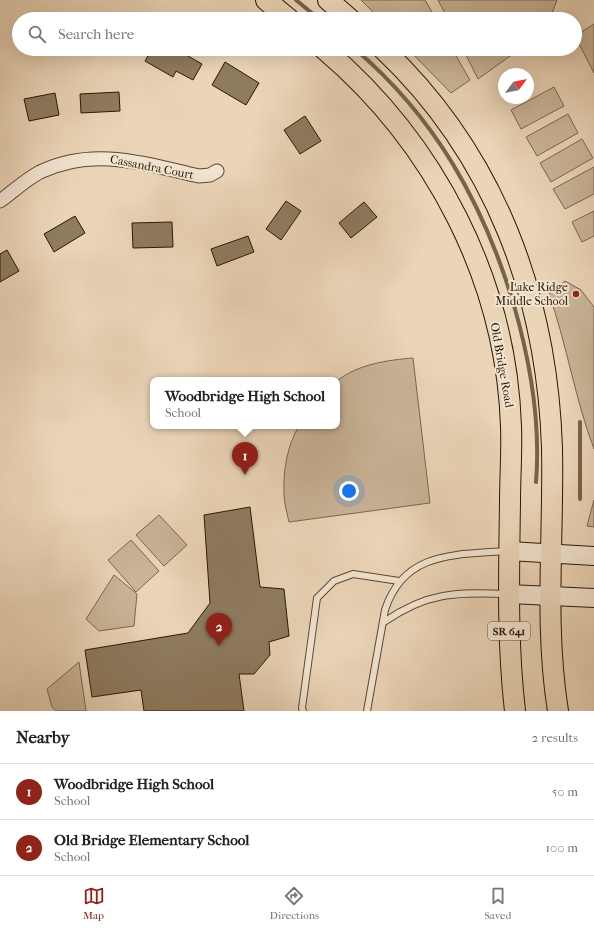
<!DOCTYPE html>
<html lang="en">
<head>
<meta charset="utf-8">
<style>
	:root { --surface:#fff; --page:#f2f2f2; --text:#222; --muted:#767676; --line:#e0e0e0; --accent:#8f2418 }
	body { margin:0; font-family:"IM FELL French Canon",serif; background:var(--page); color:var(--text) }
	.compass { position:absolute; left:498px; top:68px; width:36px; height:36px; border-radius:50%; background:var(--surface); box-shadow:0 4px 16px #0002; rotate:58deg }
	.you { position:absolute; left:349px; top:491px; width:14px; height:14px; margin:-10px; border:3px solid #fff; border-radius:50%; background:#1a73e8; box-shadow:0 0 0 6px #1a73e833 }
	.badge { display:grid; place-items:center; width:26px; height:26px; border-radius:50%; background:var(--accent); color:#fff; font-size:13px; font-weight:700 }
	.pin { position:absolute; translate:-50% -33px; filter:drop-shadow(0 1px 2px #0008) }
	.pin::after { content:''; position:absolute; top:21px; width:14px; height:12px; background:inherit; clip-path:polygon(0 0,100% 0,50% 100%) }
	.popup { position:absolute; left:150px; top:377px; width:190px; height:52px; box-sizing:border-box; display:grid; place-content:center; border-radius:8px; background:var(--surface); filter:drop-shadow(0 1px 3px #0005); font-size:13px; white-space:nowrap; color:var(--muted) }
	.popup b { font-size:15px; color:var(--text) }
	.popup::after { content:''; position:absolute; left:50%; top:100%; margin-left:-8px; border:8px solid transparent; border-top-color:var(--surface) }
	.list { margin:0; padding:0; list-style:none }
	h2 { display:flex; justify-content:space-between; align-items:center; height:52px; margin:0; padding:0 16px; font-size:17px }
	h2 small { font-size:13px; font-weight:400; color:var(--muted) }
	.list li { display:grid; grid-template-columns:26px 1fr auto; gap:12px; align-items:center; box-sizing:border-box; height:56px; padding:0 16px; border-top:1px solid var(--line) }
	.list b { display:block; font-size:15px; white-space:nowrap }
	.list p { margin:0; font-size:13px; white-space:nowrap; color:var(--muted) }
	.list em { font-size:13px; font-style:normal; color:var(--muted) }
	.icon { flex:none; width:22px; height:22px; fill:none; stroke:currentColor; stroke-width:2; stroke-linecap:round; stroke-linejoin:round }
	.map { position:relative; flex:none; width:594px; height:711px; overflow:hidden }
	.search { position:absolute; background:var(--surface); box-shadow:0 4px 16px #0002; left:12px; right:12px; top:12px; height:44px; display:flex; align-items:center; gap:10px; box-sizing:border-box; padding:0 14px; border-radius:22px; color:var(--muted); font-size:15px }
	.sheet { height:164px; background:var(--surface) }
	nav { display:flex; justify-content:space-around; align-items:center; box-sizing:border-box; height:56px; border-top:1px solid var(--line); background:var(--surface); font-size:11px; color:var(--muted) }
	nav a { display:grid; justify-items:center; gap:2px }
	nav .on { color:var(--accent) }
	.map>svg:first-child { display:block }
	.green { fill:#cab599; stroke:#7a674d }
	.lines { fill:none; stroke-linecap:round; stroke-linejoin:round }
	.stream { stroke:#76634a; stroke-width:4 }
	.building { fill:#8e7b60; stroke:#291901 }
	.lane-casing { stroke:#5a482f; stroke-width:8 }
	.street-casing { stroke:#5a482f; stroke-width:15 }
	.secondary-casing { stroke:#291901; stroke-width:20 }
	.primary-casing { stroke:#291901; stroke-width:22 }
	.lane { stroke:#f2e4d1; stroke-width:6 }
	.street { stroke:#f2e4d1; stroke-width:13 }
	.secondary { stroke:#f2e4d1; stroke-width:18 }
	.primary { stroke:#ebd5b8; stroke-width:20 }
	.poi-dot { fill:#8f2418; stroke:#f2e4d1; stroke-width:1.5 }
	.labels { text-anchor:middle; stroke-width:4; stroke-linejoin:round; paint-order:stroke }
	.shield { fill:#f2e4d1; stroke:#65563f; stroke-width:1 }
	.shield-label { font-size:11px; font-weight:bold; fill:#291901 }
	.street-label { font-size:12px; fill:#291901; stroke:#f2e4d1 }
	.poi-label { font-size:12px; fill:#291901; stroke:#f2e4d1; text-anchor:end }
</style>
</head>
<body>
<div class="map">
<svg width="594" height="711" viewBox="0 0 594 711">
	<rect width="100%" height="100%" fill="#ebd5b8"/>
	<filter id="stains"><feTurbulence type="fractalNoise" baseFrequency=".005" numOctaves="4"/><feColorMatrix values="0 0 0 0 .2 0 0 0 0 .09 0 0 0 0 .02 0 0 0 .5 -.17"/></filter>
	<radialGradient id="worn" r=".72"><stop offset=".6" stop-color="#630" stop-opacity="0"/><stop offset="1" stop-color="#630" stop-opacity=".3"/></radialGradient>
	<path class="green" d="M361,0h64l11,19h-56z
		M438,0h119l-7,19h-102z
		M594,24v49l-19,-37z
		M408,49h44l18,31 -19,13z
		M463,49h57l-42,30z
		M554,87l10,19 -43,23 -10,-19z
		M568,114l10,19 -41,23 -11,-19z
		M582,139l11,19 -42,24 -11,-19z
		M594,167v27l-29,15 -12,-20z
		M594,211v25l-12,6 -10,-20z
		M565,281l16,9 13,17v142c-19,-50 -27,-104 -45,-155z
		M413,358l17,145 -141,19c-2,-9 -5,-19 -5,-28 -1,-22 3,-49 15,-68h38v-45c21,-17 51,-21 76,-23z
		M594,500v27l-7,-1z
		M159,515l28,30 -23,21 -28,-31z
		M131,540l28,31 -23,21 -28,-32z
		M114,575l23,19 -3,32 -35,5 -13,-12z
		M79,662l7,49h-30l-4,-4 -5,-18z"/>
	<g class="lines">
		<path class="stream" d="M296,0l23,19
			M355,49c80,68 128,154 158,253 17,58 28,119 23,180
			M580,499v-77"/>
	</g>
	<path class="building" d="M152,49h24l26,15 -9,16 -17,-9 -3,6 -28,-16z
		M225,62l34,21 -13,22 -34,-20z
		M119,92l1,19 -39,2 -1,-19z
		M55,93l4,22 -30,6 -5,-22z
		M305,116l16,25 -21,13 -16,-24z
		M286,201l15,10 -20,29 -15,-11z
		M364,202l13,15 -26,21 -12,-15z
		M75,216l10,17 -31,19 -10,-18z
		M172,222l1,25 -40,1 -1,-25z
		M248,236l6,16 -37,14 -6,-17z
		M7,250l12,21 -19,11v-28z
		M250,507l10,80 24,2 5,47 -20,6 1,13 -16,19h-15l5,37h-100l-3,-21 -49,7 -7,-47 103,-17 22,-30 -6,-88z"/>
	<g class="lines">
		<defs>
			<path id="lane" d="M384,622c43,-30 73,-30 123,-28
				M303,711l-1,-3 15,-110 17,-17 19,-7 46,7
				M367,711l18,-101c19,-59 70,-55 122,-59"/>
			<path id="street" d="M0,201c14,-10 25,-21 40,-29 54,-26 105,-8 159,4l11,-1 7,-4"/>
			<path id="secondary" d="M509,551l85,5
				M509,594l85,4"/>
			<path id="primary" d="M266,0l23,19
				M328,0l22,19
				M324,49c111,94 182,231 187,377 1,25 -1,51 -1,76 -1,70 -3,140 5,209
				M383,49c112,106 164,247 169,399 2,88 -8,176 6,263"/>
		</defs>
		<use href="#lane" class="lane-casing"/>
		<use href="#street" class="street-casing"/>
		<use href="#secondary" class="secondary-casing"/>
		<use href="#primary" class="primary-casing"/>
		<use href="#lane" class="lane"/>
		<use href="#street" class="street"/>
		<use href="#secondary" class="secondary"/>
		<use href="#primary" class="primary"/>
	</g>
	<circle class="poi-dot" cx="576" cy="294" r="4"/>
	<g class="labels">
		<rect class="shield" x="488" y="622" width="42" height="18" rx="3"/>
		<g class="shield-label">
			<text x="509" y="635">SR 641</text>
		</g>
		<g class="street-label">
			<text transform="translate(152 167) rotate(11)" y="4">Cassandra Court</text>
			<text transform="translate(502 365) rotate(80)" y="4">Old Bridge Road</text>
		</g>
		<g class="poi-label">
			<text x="568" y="291">Lake Ridge<tspan x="568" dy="14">Middle School</tspan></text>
		</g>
	</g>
	<rect width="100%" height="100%" filter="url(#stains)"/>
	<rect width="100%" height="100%" fill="url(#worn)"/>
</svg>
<svg class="compass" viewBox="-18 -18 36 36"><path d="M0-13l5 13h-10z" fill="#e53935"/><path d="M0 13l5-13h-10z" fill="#767676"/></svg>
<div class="you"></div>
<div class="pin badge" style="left:245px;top:475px">1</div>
<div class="popup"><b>Woodbridge High School</b>School</div>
<div class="pin badge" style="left:219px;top:646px">2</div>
<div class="search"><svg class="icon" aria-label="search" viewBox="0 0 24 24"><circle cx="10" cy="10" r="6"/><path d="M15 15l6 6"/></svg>Search here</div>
</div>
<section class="sheet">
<h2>Nearby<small>2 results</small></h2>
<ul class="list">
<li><span class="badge">1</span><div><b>Woodbridge High School</b><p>School</p></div><em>50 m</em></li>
<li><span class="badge">2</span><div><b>Old Bridge Elementary School</b><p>School</p></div><em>100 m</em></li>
</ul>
</section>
<nav>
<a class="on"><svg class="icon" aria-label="map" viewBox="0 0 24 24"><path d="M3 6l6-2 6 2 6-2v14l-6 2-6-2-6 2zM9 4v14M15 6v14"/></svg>Map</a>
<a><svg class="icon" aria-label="directions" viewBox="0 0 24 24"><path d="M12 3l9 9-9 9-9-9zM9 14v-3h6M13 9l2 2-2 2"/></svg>Directions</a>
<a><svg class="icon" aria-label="saved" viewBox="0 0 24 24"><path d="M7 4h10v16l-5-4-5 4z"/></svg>Saved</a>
</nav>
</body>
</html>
